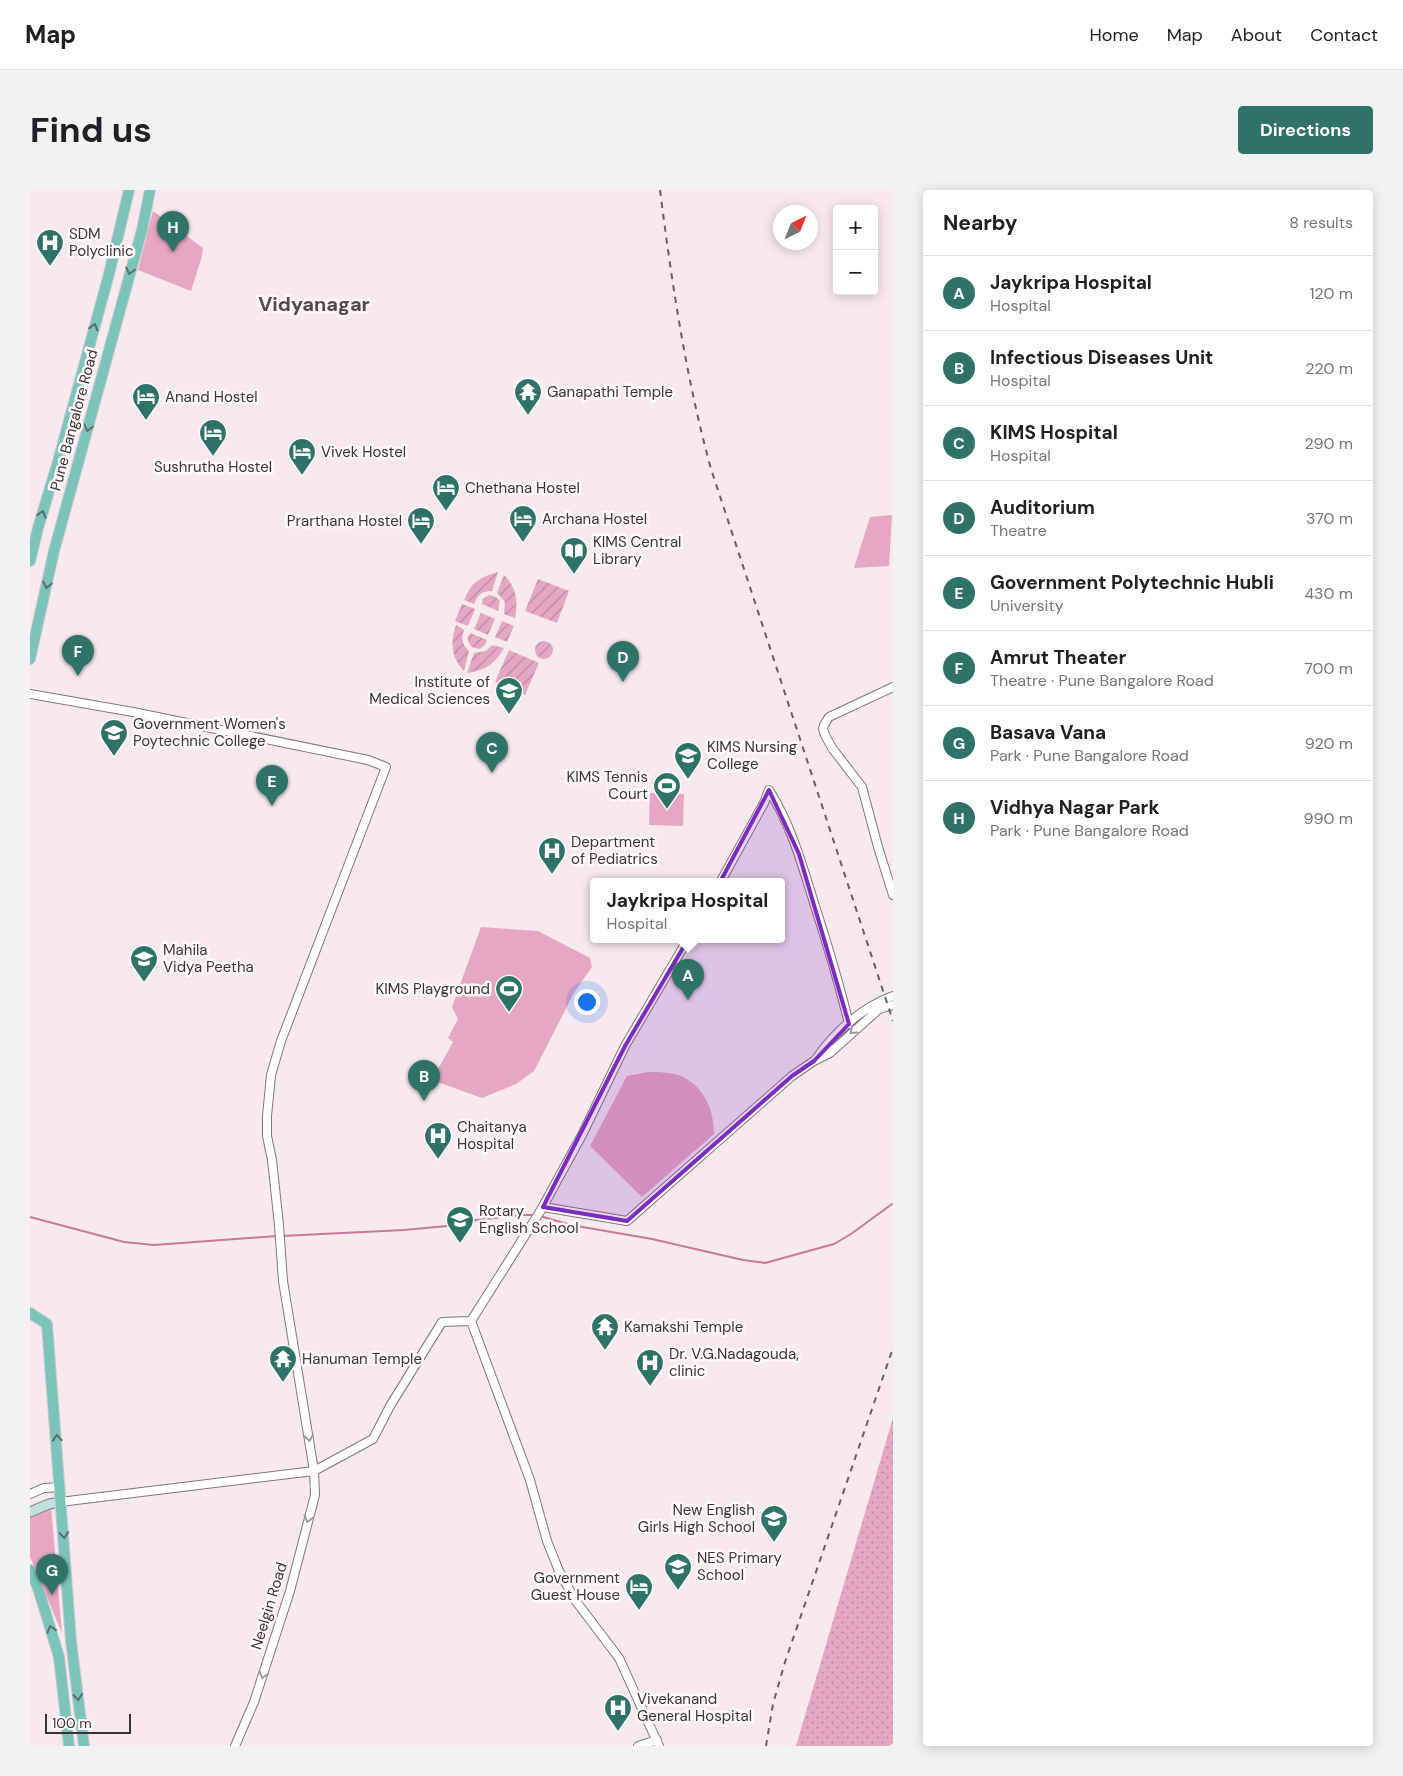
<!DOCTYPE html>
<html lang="en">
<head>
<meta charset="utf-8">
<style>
	:root { --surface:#fff; --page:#f2f2f2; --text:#202124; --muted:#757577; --line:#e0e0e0; --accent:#2f7366 }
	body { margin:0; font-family:"DM Sans",sans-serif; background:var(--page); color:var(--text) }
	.controls { position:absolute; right:15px; top:15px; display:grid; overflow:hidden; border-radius:5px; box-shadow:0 2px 12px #0003 }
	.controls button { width:45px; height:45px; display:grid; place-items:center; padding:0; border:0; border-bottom:1px solid var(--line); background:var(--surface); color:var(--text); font:25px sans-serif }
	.compass { position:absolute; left:743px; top:15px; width:45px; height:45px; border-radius:50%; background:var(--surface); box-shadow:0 2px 12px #0003; rotate:43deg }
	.scale { position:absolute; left:15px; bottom:12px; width:86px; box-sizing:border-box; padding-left:5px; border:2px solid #3a3436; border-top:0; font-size:14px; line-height:18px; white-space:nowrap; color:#3a3436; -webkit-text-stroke:4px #fff9fb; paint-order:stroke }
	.you { position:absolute; left:556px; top:811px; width:18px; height:18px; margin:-12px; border:4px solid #fff; border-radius:50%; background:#1a73e8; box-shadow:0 0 0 8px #1a73e833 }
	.badge { display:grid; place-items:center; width:32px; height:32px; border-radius:50%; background:var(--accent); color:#fff; font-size:16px; font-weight:700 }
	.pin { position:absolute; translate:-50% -41px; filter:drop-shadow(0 1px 2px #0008) }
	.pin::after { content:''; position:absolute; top:26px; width:18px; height:15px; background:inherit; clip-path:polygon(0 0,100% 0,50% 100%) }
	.popup { position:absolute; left:560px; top:688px; width:195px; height:65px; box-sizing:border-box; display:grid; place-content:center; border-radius:5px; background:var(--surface); filter:drop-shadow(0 1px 4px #0005); font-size:16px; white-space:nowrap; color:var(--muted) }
	.popup b { font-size:19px; color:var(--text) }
	.popup::after { content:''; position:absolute; left:50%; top:100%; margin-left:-10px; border:10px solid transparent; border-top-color:var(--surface) }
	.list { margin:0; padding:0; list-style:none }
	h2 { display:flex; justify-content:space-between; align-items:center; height:65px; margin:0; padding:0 20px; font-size:21px }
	h2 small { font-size:16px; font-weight:400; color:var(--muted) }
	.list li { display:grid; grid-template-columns:32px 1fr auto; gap:15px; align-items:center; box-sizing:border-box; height:75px; padding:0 20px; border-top:1px solid var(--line) }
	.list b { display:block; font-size:19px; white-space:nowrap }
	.list p { margin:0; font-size:16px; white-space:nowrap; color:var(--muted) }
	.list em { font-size:16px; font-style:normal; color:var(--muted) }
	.map { position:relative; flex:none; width:863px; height:1556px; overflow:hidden; border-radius:5px }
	header { display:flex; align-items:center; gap:30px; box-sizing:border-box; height:70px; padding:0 25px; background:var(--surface); border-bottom:1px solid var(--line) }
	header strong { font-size:24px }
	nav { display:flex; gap:28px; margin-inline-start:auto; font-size:18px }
	.intro { display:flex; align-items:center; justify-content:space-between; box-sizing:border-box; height:120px; padding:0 30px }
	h1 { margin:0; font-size:35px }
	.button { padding:12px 22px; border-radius:5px; background:var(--accent); color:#fff; font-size:18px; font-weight:700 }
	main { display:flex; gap:30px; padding:0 30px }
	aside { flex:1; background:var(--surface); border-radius:5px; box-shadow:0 2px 12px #0003 }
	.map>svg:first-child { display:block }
	.grass { fill:url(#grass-dots) }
	.park { fill:#e6a8c1 }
	.garden { fill:url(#garden-furrows) }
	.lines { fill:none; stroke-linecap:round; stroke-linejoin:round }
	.stream { stroke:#c9779b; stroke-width:2 }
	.tertiary-casing { stroke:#82757a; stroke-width:10 }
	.secondary-casing { stroke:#82757a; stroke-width:11 }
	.primary-casing { stroke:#cccacb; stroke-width:12 }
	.tertiary { stroke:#fff; stroke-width:8 }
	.secondary { stroke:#bee1dc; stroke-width:9 }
	.primary { stroke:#7dc4b8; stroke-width:10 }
	.rail { stroke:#675f61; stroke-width:2; stroke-dasharray:6 6; stroke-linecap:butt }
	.oneway { stroke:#556e6a }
	.oneway2 { stroke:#9c9a9a }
	.marked { fill:#7b2cbf; fill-opacity:0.2; stroke:#7b2cbf; stroke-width:4; stroke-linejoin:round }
	.labels { text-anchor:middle; stroke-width:5; stroke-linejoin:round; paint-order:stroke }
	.poi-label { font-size:15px; fill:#3a3436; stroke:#fff9fb; text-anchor:start }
	.street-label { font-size:15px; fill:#3a3436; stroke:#fff9fb }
	.district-label { font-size:20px; font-weight:bold; fill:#54484d; stroke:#fff9fb }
</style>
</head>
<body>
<header>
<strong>Map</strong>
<nav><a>Home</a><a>Map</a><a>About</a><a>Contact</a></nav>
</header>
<div class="intro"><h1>Find us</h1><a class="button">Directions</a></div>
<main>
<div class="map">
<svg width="863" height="1556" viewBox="0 0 863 1556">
	<defs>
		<pattern id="grass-dots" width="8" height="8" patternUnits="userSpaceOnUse" patternTransform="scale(1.25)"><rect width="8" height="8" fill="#e6a8c1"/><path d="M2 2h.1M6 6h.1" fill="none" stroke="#bb8a9e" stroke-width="1.8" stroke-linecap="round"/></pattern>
		<pattern id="garden-furrows" width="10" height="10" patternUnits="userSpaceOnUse" patternTransform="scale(1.25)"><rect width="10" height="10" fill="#e6a8c1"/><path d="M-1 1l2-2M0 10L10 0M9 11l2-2" fill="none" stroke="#bb8a9e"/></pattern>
	</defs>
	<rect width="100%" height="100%" fill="#f7e9ee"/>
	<path class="grass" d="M863,1228v328h-97z"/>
	<path class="park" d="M123,21l50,37 -1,8 -11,35 -53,-21z
		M862,325l-3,51 -35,2 16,-51z
		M620,603l34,1 -1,32 -34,-1z
		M451,737l57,4 52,27 2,9 -17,24 -41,80 -18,13 -34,14 -50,-18 21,-38 -5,-4 10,-19 -6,-12z
		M618,882c11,0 25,0 35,5 22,11 31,34 31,57l-72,63 -52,-51 37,-70z
		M21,1316l11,127 -32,-76v-42z"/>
	<path class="garden" d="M468,382l-6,19c-11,0 -14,4 -18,13l-10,-4c8,-18 16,-23 34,-28z
		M474,385c13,13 14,27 11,43l-11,-4 1,-12 -8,-9z
		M508,389l31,12 -12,32 -32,-12z
		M459,405l7,2 4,4 -2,10 -16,-7 1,-5z
		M432,414l13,5 -7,17 -13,-5z
		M451,423l14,6 -7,16 -14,-6z
		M472,431l12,5 -7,16 -12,-5z
		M426,435l8,5c-3,9 -2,14 5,21l-5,20c-13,-14 -14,-28 -8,-46z
		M440,443l17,7 -2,5 -6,4 -7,-2c-4,-4 -6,-8 -2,-14z
		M505 460a9 9 0 1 1 18 0a9 9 0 1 1-18 0Z
		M462,455l12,3c-9,16 -18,22 -37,25l7,-20 12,-2z
		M479,460l30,13 -14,32 -30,-13z"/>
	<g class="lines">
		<path class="stream" d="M510,1026l31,9 81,14 91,21 22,3 69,-19 17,-10 41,-30
			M0,1027l94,25 30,3 123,-9
			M251,1046l123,-6 54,-5 18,-5 45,-5h14"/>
		<defs>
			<path id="tertiary" d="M863,497l-64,30 -5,8 -1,4 2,6 7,13 30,39 16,60 15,48
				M0,504l103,18 235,48 18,7 -105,274 -10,34 -4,41v20l5,24 7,65 4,56 31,190 1,24 -25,96 -36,111 -19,44
				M739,600c22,35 33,74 45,113 13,40 25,80 35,121
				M691,691l43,-78 5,-13
				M786,869c18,-26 46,-52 77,-63
				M513,1017l84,14 165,-145 22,-15 16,-8 49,-44 14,-4
				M441,1131l59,159 17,61 12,30 16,29 44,58 40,88
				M441,1131l70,-111 41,-75 43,-89 63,-107
				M0,1304l14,-6 16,-1
				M30,1312l254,-31 59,-32 17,-33 52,-84 29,-1
				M608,1556l19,-6"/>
			<path id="secondary" d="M0,1322l19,-8 11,-2"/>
			<path id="primary" d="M0,371l8,-33 19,-63 52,-191 20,-84
				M0,469l24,-108 88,-321 8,-40
				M0,1123l17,11 24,317 13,105
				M0,1380l8,18 21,69 10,89"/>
		</defs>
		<use href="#tertiary" class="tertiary-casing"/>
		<use href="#secondary" class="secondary-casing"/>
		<use href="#primary" class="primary-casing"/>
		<use href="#tertiary" class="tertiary"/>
		<use href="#secondary" class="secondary"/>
		<use href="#primary" class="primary"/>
		<path class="rail" d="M630,0c12,94 26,188 51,279l182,552
			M736,1556l7,-42 12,-42 108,-314"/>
	</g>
	<defs><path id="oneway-chevron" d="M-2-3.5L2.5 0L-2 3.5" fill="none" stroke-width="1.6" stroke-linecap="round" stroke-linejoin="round" transform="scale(1.25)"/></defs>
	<g class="oneway">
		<use href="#oneway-chevron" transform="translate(100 81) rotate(105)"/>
		<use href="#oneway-chevron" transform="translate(64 137) rotate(-74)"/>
		<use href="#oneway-chevron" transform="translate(58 238) rotate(105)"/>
		<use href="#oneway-chevron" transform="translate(12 324) rotate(-74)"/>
		<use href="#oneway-chevron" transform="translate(17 395) rotate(102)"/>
		<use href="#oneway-chevron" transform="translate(27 1248) rotate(-94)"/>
		<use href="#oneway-chevron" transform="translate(34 1345) rotate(85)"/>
		<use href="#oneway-chevron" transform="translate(21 1439) rotate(-107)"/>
		<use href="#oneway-chevron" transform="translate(48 1507) rotate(83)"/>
	</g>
	<g class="oneway2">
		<use href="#oneway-chevron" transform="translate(823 841) rotate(138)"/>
		<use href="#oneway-chevron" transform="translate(279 1248) rotate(81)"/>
		<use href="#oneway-chevron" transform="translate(278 1329) rotate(105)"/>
		<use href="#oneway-chevron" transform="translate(233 1485) rotate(108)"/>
	</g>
	<path class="marked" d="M739,600l30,64 50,170 -35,37 -22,15 -165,145 -84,-14 82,-161 78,-132z"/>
	<defs>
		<symbol id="hospital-pin" viewBox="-11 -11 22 30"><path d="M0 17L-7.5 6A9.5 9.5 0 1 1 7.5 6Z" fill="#2f7366" stroke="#fff9fb"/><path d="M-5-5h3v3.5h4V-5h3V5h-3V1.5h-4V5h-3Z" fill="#fff"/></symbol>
		<symbol id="temple-pin" viewBox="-11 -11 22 30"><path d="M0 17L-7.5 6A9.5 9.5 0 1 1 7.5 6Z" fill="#2f7366" stroke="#fff9fb"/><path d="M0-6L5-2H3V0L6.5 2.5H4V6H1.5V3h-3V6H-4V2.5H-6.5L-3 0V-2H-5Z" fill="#fff"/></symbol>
		<symbol id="hotel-pin" viewBox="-11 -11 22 30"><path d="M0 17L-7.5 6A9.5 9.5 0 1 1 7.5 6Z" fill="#2f7366" stroke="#fff9fb"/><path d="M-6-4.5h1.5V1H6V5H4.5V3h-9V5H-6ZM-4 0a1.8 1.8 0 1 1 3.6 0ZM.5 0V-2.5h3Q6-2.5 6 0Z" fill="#fff"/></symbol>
		<symbol id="library-pin" viewBox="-11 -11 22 30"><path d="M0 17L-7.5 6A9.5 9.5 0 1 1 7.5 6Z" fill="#2f7366" stroke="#fff9fb"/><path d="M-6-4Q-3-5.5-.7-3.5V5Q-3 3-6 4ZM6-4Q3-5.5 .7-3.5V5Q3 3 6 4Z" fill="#fff"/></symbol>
		<symbol id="university-pin" viewBox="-11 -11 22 30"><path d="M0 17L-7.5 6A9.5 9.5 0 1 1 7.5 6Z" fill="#2f7366" stroke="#fff9fb"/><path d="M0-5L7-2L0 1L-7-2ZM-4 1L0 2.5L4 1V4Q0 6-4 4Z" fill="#fff"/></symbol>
		<symbol id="stadium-pin" viewBox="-11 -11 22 30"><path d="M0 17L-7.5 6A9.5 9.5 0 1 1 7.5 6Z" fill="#2f7366" stroke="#fff9fb"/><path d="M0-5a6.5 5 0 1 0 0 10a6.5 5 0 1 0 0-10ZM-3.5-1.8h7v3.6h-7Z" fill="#fff"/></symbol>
		<symbol id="school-pin" viewBox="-11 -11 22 30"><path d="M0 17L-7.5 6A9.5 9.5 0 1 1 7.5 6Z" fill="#2f7366" stroke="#fff9fb"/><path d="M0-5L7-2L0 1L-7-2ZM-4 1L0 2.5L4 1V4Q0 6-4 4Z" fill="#fff"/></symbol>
	</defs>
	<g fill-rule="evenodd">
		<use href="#hospital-pin" x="4" y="37" width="32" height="43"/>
		<use href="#temple-pin" x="482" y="186" width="32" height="43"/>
		<use href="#hotel-pin" x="100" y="191" width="32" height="43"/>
		<use href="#hotel-pin" x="167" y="227" width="32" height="43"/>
		<use href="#hotel-pin" x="256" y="246" width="32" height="43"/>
		<use href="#hotel-pin" x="400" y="282" width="32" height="43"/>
		<use href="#hotel-pin" x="477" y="313" width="32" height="43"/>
		<use href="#hotel-pin" x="375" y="315" width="32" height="43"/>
		<use href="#library-pin" x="528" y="345" width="32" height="43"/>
		<use href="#university-pin" x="463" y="485" width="32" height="43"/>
		<use href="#university-pin" x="68" y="527" width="32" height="43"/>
		<use href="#university-pin" x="642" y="550" width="32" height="43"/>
		<use href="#stadium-pin" x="621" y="580" width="32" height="43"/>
		<use href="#hospital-pin" x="506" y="645" width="32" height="43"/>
		<use href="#university-pin" x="98" y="753" width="32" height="43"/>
		<use href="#stadium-pin" x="463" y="783" width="32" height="43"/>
		<use href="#hospital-pin" x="392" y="930" width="32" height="43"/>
		<use href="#school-pin" x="414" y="1014" width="32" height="43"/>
		<use href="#temple-pin" x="559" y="1121" width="32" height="43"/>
		<use href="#temple-pin" x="237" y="1153" width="32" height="43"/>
		<use href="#hospital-pin" x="604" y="1157" width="32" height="43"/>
		<use href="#school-pin" x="728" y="1313" width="32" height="43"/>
		<use href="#school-pin" x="632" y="1361" width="32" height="43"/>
		<use href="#hotel-pin" x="593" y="1381" width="32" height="43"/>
		<use href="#hospital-pin" x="572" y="1502" width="32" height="43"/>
	</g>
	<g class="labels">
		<g class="poi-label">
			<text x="39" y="49">SDM<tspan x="39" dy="17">Polyclinic</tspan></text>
			<text x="517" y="207">Ganapathi Temple</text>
			<text x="135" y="212">Anand Hostel</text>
			<text x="291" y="267">Vivek Hostel</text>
			<text x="183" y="282" text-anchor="middle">Sushrutha Hostel</text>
			<text x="435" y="303">Chethana Hostel</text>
			<text x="512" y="334">Archana Hostel</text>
			<text x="372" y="336" text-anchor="end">Prarthana Hostel</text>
			<text x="563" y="357">KIMS Central<tspan x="563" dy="17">Library</tspan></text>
			<text x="460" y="497" text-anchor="end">Institute of<tspan x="460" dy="17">Medical Sciences</tspan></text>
			<text x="103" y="539">Government Women's<tspan x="103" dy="17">Poytechnic College</tspan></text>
			<text x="677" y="562">KIMS Nursing<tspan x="677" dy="17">College</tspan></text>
			<text x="618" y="592" text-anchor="end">KIMS Tennis<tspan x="618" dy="17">Court</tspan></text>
			<text x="541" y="657">Department<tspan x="541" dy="17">of Pediatrics</tspan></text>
			<text x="133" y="765">Mahila<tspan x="133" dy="17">Vidya Peetha</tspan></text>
			<text x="460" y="804" text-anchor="end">KIMS Playground</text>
			<text x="427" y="942">Chaitanya<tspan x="427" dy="17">Hospital</tspan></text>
			<text x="449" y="1026">Rotary<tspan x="449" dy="17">English School</tspan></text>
			<text x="594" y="1142">Kamakshi Temple</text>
			<text x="639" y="1169">Dr. V.G.Nadagouda,<tspan x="639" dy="17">clinic</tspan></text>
			<text x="272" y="1174">Hanuman Temple</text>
			<text x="725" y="1325" text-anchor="end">New English<tspan x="725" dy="17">Girls High School</tspan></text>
			<text x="667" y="1373">NES Primary<tspan x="667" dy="17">School</tspan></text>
			<text x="590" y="1393" text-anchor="end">Government<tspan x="590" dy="17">Guest House</tspan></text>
			<text x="607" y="1514">Vivekanand<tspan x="607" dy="17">General Hospital</tspan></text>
		</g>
		<g class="street-label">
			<text transform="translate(44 230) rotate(-75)" y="5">Pune Bangalore Road</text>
			<text transform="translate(239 1416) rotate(-73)" y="5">Neelgin Road</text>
		</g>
		<g class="district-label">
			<text x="284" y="121">Vidyanagar</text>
		</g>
	</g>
</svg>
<div class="controls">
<button>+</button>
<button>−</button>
</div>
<svg class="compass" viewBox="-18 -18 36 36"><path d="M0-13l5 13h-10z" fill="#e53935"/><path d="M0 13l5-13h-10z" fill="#757577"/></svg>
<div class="scale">100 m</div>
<div class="you"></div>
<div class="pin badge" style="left:658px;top:810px">A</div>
<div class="popup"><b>Jaykripa Hospital</b>Hospital</div>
<div class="pin badge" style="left:394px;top:911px">B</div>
<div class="pin badge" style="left:462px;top:583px">C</div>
<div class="pin badge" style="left:593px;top:492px">D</div>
<div class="pin badge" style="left:242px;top:616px">E</div>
<div class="pin badge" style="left:48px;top:486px">F</div>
<div class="pin badge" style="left:22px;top:1405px">G</div>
<div class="pin badge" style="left:143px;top:62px">H</div>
</div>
<aside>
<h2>Nearby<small>8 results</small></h2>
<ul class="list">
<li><span class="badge">A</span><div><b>Jaykripa Hospital</b><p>Hospital</p></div><em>120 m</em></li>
<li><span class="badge">B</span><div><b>Infectious Diseases Unit</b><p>Hospital</p></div><em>220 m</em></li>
<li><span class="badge">C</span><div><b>KIMS Hospital</b><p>Hospital</p></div><em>290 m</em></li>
<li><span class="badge">D</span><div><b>Auditorium</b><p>Theatre</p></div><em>370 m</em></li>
<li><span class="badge">E</span><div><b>Government Polytechnic Hubli</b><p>University</p></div><em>430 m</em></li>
<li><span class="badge">F</span><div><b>Amrut Theater</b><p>Theatre · Pune Bangalore Road</p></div><em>700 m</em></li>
<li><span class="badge">G</span><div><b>Basava Vana</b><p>Park · Pune Bangalore Road</p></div><em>920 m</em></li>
<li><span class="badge">H</span><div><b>Vidhya Nagar Park</b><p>Park · Pune Bangalore Road</p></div><em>990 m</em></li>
</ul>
</aside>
</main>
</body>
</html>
